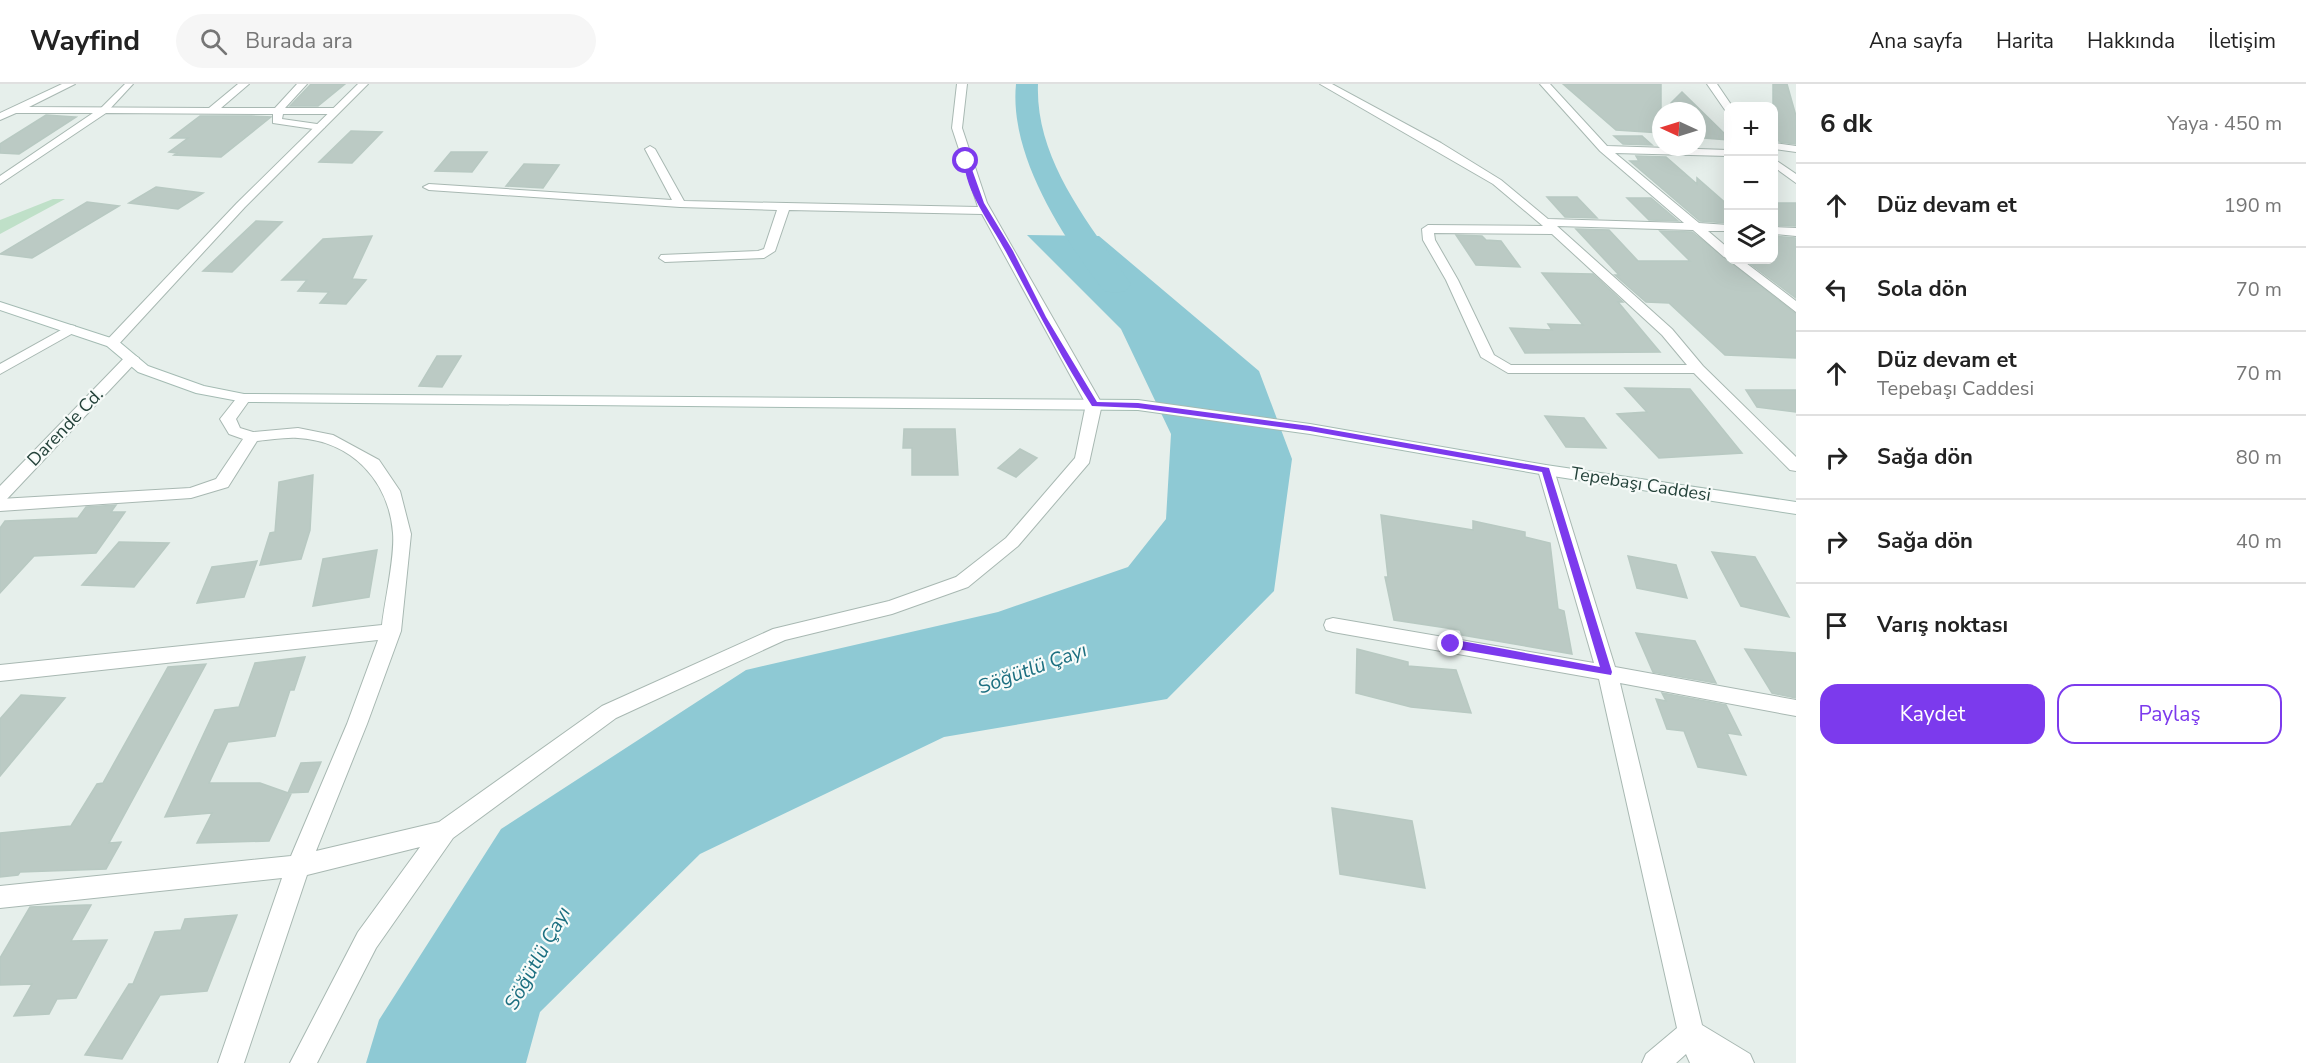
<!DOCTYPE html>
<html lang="tr">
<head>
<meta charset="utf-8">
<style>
	:root { --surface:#fff; --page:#f6f6f6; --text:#222; --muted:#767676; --line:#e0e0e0; --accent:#7c3aed }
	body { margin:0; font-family:"Nunito Sans",sans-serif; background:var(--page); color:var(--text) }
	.controls { position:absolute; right:18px; top:18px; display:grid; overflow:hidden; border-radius:12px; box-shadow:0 6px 24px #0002 }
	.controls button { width:54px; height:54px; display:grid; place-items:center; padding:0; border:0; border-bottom:2px solid var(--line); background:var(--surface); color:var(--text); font:30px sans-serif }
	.compass { position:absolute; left:1652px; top:18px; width:54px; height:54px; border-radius:50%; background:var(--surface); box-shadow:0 6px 24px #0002; rotate:274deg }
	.stop { position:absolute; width:18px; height:18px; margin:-14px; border:4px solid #7c3aed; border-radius:50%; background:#fff }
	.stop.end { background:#7c3aed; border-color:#fff; box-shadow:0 2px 6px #0008 }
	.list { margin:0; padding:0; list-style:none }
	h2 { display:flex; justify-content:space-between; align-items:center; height:78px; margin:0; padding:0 24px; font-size:26px }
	h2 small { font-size:20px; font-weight:400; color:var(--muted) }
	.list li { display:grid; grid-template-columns:39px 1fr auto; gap:18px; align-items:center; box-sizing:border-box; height:84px; padding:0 24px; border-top:2px solid var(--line) }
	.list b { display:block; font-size:22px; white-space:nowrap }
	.list p { margin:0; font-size:20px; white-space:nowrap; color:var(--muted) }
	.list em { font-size:20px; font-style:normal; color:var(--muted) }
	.actions { display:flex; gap:12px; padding:18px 24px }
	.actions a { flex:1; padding:14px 0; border:2px solid var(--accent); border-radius:18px; text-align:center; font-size:21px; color:var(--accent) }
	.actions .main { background:var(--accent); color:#fff }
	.icon { flex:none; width:33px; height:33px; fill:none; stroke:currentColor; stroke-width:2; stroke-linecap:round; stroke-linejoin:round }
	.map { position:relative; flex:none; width:1796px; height:979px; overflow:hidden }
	header { display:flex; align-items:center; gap:36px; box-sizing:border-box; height:84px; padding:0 30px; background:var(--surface); border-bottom:2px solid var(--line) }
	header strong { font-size:28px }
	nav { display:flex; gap:33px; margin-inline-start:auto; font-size:21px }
	.search { width:420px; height:54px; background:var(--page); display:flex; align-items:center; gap:15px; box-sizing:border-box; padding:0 21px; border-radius:33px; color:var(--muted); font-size:22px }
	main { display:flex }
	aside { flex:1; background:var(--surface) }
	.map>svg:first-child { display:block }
	.green { fill:#bfe0c8 }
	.water { fill:#8ec9d4 }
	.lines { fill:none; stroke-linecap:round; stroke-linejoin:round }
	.river { fill:#8ec9d4; fill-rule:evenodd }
	.building { fill:#bbcac4; stroke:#b8c9c2; stroke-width:1.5 }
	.service-casing { stroke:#a8b8b2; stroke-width:2 }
	.minor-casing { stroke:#a8b8b2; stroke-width:2 }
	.tertiary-casing { stroke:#a8b8b2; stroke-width:2 }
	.secondary-casing { stroke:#a4bbb3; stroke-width:2 }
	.service { fill:#fff; fill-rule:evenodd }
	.minor { fill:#fff; fill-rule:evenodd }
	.tertiary { fill:#fff; fill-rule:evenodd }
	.secondary { fill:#fff; fill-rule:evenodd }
	.route { fill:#7c3aed }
	.labels { text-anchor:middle; stroke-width:4.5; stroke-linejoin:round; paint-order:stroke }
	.street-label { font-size:18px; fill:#24423a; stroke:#f7fbf9 }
	.water-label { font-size:20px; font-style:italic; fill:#1c6f80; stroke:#f7fbf9 }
</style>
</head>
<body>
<header>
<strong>Wayfind</strong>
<div class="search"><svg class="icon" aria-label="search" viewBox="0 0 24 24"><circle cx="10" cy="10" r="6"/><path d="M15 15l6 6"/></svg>Burada ara</div>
<nav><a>Ana sayfa</a><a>Harita</a><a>Hakkında</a><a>İletişim</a></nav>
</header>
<main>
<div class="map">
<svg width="1796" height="979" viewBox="0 0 1796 979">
	<rect width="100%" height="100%" fill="#e6efeb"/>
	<path class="green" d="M53,115h12l-65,35v-14z"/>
	<path class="water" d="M1027,151l72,1 160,135 33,88 -18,132 -107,108 -223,38 -244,117 -160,158 -14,51h-160l13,-43 122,-191 245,-159 252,-58 130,-45 38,-48 5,-85 -50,-105z"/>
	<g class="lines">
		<path class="river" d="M1016,0h22c-3,76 52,141 93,200l-5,7 -11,2 -11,-2c-42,-55 -95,-136 -88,-207z"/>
	</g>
	<path class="building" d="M311,0h34l-27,22h-28z
		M1563,0h98v49l-45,-3z
		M1773,0h14l9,32v28l-16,-2 -7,-6z
		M1682,8l46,45v3l-24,-2 -7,-7v-20h-18l-8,-8z
		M46,31l30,2 -57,37 -19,-1v-9z
		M200,32h51l20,1 -50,40 -47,-2 3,-2 -8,-1 19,-14h-17z
		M351,47l31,1 -30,31 -33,-1z
		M1614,52h28l10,9 -29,-1z
		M451,68h36l-15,20 -37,-1z
		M1636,72l30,1 31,27v-6l31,27v18l-28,-2 -70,-60h9z
		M524,80l35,1 -16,23 -37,-2z
		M156,103l47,6 -25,16 -49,-6z
		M1547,113h30l20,21 -32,-1z
		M1627,114h24l27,23 -29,-1z
		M87,118l32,4 -87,52 -32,-4z
		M1773,119h23v23l-23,-1z
		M256,137l26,1 -50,50 -29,-1z
		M1576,145l33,1 29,31h52l-30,-30 32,1 104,82v44l-71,-3 -56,-52 -23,-1 -31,-27h4z
		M1456,151l26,1 4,4 15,1 19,26 -44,-2z
		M372,152l-20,43 14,1 -20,24 -26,-1 9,-11 -31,-1 9,-11h-25l41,-41z
		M1773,152l23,2v60l-51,-38h28z
		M1542,189l51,1 30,28h-5l42,50 -135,1 -15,-25 42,2 -4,-6 35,1z
		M437,272h24l-19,31 -23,-1z
		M1625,304l65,1 52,64 -83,5 -42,-44 30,-2z
		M1746,306h50v22l-39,-5z
		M1545,332l39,2 22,30 -40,-1z
		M904,345h51l3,46h-46v-27h-9z
		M1020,365l17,9 -21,19 -18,-9z
		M313,391l-3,55 -9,29 -41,6 10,-32 5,-1 4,-50z
		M116,421l-5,7h14l-29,41 -62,3 -34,37v-65l5,-7 73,-3 8,-11z
		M1381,431l92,15v-9l52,11v5l25,6 8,66 6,2 8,43 -110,-19 -2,-5 -66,-10 -9,-43h3z
		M119,458l50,1 -35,44 -52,-2z
		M377,466l-8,47 -56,9 10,-47z
		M1712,468l43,5 34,60 -48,-11z
		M1628,472l48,9 11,33 -50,-10z
		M257,477l-13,36 -47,6 15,-36z
		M1636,549l59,8 21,42 -63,-11z
		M1357,565l51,13v4l48,4 15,43 -60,-6 -55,-14z
		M1745,565l51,4v45l-24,-5z
		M305,573l-11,33h-4l-15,46 -47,6 -19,41h51l31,11 -22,47 -72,2 15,-30 -47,4 50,-107 24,-3 16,-44z
		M206,580l-97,179 12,-1 -15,27 -86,3 -2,3 -18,2v-44l71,-7 26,-42 6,-1 65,-116z
		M1662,609l64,12 15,30 -14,-2 19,42 -48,-8 -14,-36 -17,-2 -11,-30 10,2z
		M21,611l44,3 -65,78v-57z
		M321,678l-13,30 -20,1 13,-30z
		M1332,724l80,13 13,67 -85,-14z
		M86,821h5l-20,36 36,-1 -31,58 -19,1 -8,15 -35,2 18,-32 -32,1v-27l30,-51z
		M237,831l-30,76 -47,4 -38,64 -37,-4 44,-71h4l22,-52 26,-2 4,-11z"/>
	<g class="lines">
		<defs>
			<path id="service" d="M125,0h8l-26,28h-6v-4z"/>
			<path id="minor" d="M62,0h13l-46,23 180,1 29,-24h11l-28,24h54l22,-24h10l-22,24h50l5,3 -5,3h-52l-1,5 42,6 1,2 -5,3 -47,-7v-9l-167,-1 -106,71v-8l93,-63h-77l-16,7v-7z
				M957,0h10l-5,44 25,75 115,201 -13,59 -71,83 -50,41 -76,27 -107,26 -169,78 -163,120 -77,110 -59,115h-27l68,-131 62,-85 -113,28 -63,188h-26l64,-185 -282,30v-22l291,-30 56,-132 31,-84 -378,41v-16l382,-40c3,-26 13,-68 11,-92 -4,-52 -41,-92 -95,-95 -13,-1 -28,2 -41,3l-29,46 -37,11 -191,13v-12l190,-11 26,-9 27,-40 -14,-5 -9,-15 19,-24h10l2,3 -15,21 4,9 13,4 45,-4 35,7 46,25 21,31 11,43 -10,97 -34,93 -51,127 123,-29 163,-116 171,-77 116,-28 67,-24 50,-39 69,-80 11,-54 -104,-190 -193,-4 -14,41 -11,7 -99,4 -6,-4 2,-3 97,-4 6,-2 13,-39 -97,-3 -251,-17 -6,-3 6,-3 243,16 -27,-51 5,-3 5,3 29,52 294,6 -26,-79z
				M1320,0h12l109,59 60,37 47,39 136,4 -84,-72 -60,-67h10l57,62 121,4v6l-113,-3 84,70 29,2v6h-20l20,17v10l-4,-1 -31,-27 -136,-4 115,103 31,37 93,91v14l-6,-1 -96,-97h-186l-27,-16 -35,-77 -23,-40 -1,-11 6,-4 115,1 -50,-42zM1434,149l118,1 110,101 25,30h-176l-17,-10 -36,-75 -23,-40z
				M1707,0h10l15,22h-4v5l-3,-1z
				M1774,59l22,3v6l-22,-3z
				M1774,75l22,15v9l-22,-16z
				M1774,143l22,1v8l-22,-2z
				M1729,176h13l54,41v11z
				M70,241l5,1v6l-75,42v-10z
				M1546,381l8,5 61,197 181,33v16l-176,-33 82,342 48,29 4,9h-64l-4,-9 -10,9h-34l4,-9 31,-26 -78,-349 -266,-47 -7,-2 -2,-5 2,-5 7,-2 261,45 -56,-193z"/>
			<path id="tertiary" d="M358,0h10l-123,123 -128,139h-10v-6l130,-137z
				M132,270l7,4 -2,3 -131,139 -6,2v-16l127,-131z"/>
			<path id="secondary" d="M0,218l117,38 31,26 56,20 40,8 894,6 172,24 236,41 250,37v12l-250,-39 -236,-41 -172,-24 -894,-8 -48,-9 -58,-21 -31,-26 -107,-36z"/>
		</defs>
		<use href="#service" class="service-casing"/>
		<use href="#minor" class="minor-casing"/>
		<use href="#tertiary" class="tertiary-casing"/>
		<use href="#secondary" class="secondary-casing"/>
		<use href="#service" class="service"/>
		<use href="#minor" class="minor"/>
		<use href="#tertiary" class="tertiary"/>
		<use href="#secondary" class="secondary"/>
	</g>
	<path class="route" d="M964,76l5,1 15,42 29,48 33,66 51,85 41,1 172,23 239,42 63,204 -1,3 -160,-27 -5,-4 5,-5 149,28 -58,-195 -232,-41 -172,-23 -46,-2c-32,-50 -58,-102 -86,-154 -15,-28 -41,-60 -42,-92z"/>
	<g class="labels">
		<g class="street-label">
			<text transform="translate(65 343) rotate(-46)" y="6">Darende Cd.</text>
			<text transform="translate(1641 400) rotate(9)" y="6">Tepebaşı Caddesi</text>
		</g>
		<g class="water-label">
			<text transform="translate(1032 584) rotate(-20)" y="7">Söğütlü Çayı</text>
			<text transform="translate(537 874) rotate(-61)" y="7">Söğütlü Çayı</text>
		</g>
	</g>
</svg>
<div class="controls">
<button>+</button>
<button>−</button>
<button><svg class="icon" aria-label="layers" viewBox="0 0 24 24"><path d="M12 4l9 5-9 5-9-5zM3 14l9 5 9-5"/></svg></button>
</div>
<svg class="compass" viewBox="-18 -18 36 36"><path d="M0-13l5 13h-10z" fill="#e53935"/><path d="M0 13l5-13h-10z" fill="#767676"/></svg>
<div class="stop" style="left:966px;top:77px"></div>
<div class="stop end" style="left:1451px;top:560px"></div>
</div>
<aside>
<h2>6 dk<small>Yaya · 450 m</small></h2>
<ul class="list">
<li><svg class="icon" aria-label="ahead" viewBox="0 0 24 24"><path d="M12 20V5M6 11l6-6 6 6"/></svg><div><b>Düz devam et</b></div><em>190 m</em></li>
<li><svg class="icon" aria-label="left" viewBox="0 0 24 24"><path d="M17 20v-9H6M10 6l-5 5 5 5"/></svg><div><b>Sola dön</b></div><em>70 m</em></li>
<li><svg class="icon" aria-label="ahead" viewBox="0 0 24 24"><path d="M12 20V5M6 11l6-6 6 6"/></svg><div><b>Düz devam et</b><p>Tepebaşı Caddesi</p></div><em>70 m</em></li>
<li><svg class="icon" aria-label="right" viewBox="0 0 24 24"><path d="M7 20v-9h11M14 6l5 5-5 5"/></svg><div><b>Sağa dön</b></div><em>80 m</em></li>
<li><svg class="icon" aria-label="right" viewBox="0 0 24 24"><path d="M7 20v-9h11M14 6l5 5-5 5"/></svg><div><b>Sağa dön</b></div><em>40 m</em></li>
<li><svg class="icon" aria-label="arrive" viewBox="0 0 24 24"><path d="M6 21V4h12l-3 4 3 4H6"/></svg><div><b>Varış noktası</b></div></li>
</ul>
<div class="actions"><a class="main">Kaydet</a><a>Paylaş</a></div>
</aside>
</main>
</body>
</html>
